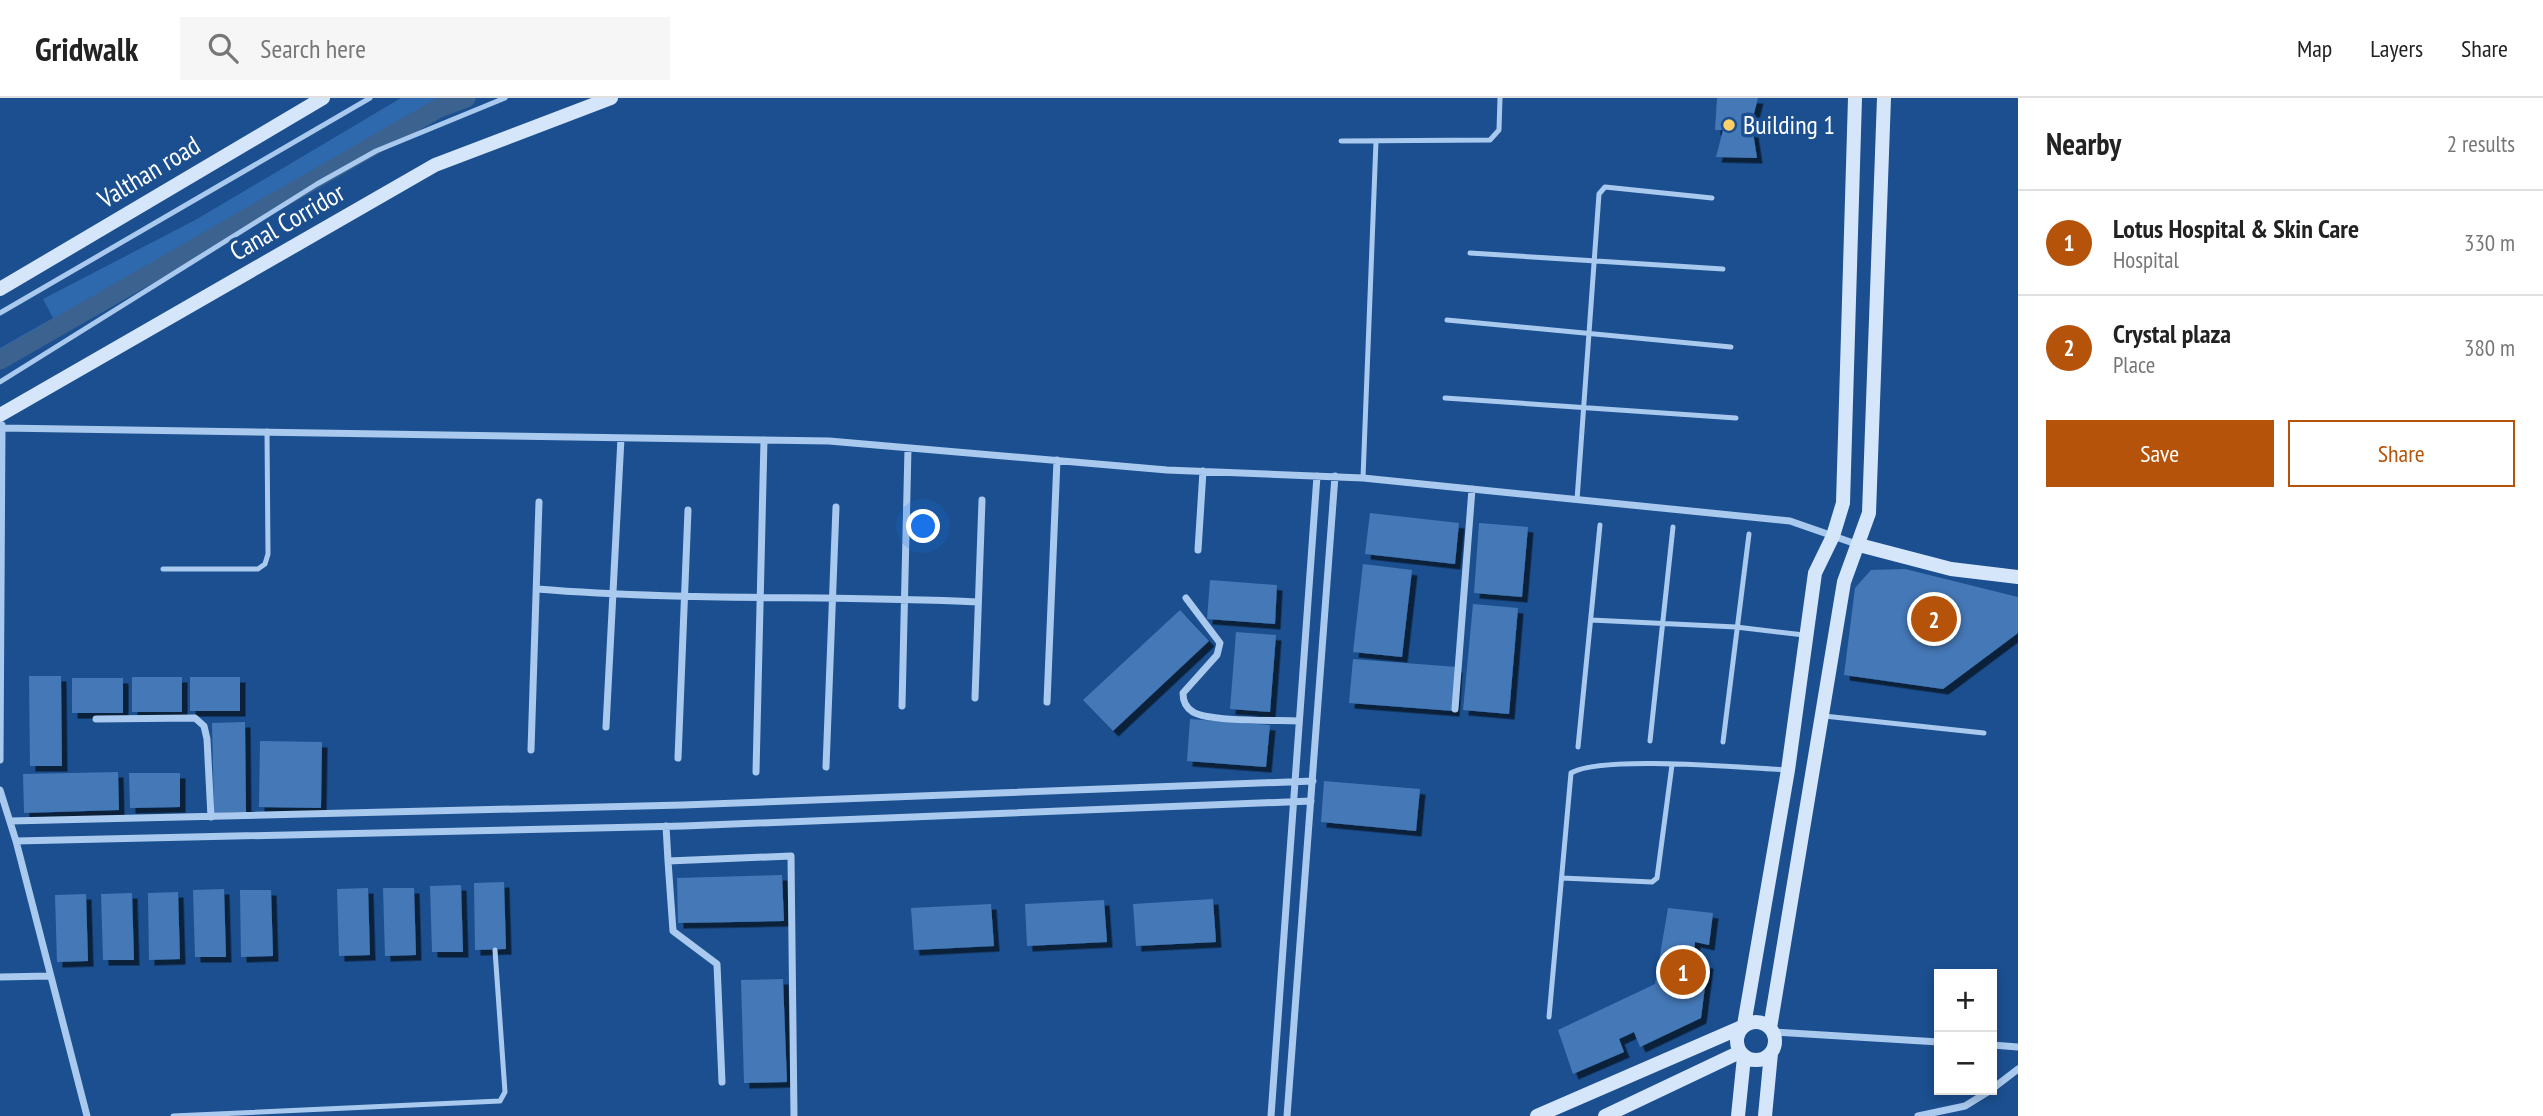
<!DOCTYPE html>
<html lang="en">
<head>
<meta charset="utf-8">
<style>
	:root { --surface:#fff; --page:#f6f6f6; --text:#222; --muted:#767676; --line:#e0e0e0; --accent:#b45309 }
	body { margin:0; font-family:"PT Sans Narrow",sans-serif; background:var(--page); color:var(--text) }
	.controls { position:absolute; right:21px; bottom:21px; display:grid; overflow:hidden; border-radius:0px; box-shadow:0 4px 10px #0003 }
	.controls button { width:63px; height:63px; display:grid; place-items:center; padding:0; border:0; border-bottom:2px solid var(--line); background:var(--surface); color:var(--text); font:35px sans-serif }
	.you { position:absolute; left:924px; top:429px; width:24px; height:24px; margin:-18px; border:5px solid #fff; border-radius:50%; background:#1a73e8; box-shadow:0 0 0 10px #1a73e833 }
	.badge { display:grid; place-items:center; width:46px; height:46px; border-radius:50%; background:var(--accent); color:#fff; font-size:23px; font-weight:700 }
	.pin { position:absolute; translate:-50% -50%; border:4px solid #fff; box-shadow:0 2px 7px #0006 }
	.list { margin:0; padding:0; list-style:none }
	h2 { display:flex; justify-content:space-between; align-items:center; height:91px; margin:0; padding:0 28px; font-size:30px }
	h2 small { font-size:23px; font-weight:400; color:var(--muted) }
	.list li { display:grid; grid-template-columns:46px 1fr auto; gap:21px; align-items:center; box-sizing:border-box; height:105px; padding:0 28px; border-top:2px solid var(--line) }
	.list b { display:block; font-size:26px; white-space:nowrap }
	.list p { margin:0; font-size:23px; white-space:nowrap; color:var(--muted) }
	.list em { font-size:23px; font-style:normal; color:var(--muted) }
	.actions { display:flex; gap:14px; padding:21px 28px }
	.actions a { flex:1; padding:16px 0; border:2px solid var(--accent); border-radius:0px; text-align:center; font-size:24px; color:var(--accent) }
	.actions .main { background:var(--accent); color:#fff }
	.icon { flex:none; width:38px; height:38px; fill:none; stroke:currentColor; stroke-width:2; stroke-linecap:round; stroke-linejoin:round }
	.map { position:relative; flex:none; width:2018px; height:1018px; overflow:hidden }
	header { display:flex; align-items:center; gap:42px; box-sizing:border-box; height:98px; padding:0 35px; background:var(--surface); border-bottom:2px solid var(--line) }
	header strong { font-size:33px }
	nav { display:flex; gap:38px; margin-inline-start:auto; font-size:24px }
	.search { width:490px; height:63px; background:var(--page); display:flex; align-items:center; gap:18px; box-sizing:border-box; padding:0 24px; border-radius:0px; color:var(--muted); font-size:26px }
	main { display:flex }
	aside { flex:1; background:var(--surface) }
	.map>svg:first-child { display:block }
	.green { fill:#2e69ad }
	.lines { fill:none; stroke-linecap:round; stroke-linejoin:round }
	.canal { stroke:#3c6290; stroke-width:19 }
	.building { fill:#4478b7; filter:url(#shadow) }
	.lane { stroke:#a9c9ee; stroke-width:5 }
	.street { stroke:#a9c9ee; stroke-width:7 }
	.secondary { stroke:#d6e6fa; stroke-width:14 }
	.poi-dot { fill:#ffd166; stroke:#1b4f8f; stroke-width:2.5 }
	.labels { text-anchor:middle; stroke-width:7; stroke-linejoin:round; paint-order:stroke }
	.poi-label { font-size:26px; fill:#fff; stroke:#1b4f8f; text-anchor:start }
	.street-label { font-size:26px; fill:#fff; stroke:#1b4f8f }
</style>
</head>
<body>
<header>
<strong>Gridwalk</strong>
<div class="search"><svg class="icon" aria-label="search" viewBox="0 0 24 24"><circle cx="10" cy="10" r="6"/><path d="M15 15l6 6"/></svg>Search here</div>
<nav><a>Map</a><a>Layers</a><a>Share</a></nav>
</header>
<main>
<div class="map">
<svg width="2018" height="1018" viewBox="0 0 2018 1018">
	<defs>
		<filter id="shadow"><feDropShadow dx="5.5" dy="5.5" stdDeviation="0" flood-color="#0009"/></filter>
	</defs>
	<rect width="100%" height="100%" fill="#1b4f8f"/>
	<path class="green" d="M401,0h47l-71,35 -377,229v-14l53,-30 -10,-19 154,-80z"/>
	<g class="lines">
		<path class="canal" d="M0,262l439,-252 27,-10"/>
	</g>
	<path class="building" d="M1717,0h41l-6,23 -9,-1v11l10,1 4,26 -41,-1 7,-27h-8z
		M1370,415l89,10 -4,41 -90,-10z
		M1479,425l49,4 -6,70 -48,-4z
		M1363,466l49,6 -10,87 -49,-5z
		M1905,471l113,28v36l-75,56 -99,-14 11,-87 16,-18z
		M1210,482l67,5 -2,39 -68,-5z
		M1473,506l45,4 -9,106 -46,-4z
		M1180,512l29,31 -96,90 -30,-31z
		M1236,534l40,3 -6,77 -40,-3z
		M1353,561l104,8 -3,44 -105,-8z
		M29,578h32l1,90h-32z
		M132,579h50v35h-50z
		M190,579h50v34h-50z
		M72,580h51v35h-51z
		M1190,621l80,6 -4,42 -79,-6z
		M245,624l1,90 -32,1 -2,-90z
		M260,643l62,1 -1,66 -62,-1z
		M118,674l1,38 -95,3 -1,-39z
		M129,675h51v34l-50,1z
		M1324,683l96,8 -4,42 -95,-9z
		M782,777l2,46 -106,2 -1,-45z
		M504,784l2,67 -31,1 -1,-67z
		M461,787l2,67h-31l-2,-66z
		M368,790l2,67 -31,1 -2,-67z
		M383,790h31l2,67 -31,1z
		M224,791l2,68h-31l-2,-67z
		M240,792h31l2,66 -32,1z
		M178,794l2,67 -31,1 -1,-67z
		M132,795l2,67h-31l-2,-66z
		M86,796l2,67 -31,1 -2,-67z
		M1213,801l3,43 -80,4 -3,-42z
		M1104,802l3,42 -80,4 -2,-42z
		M991,806l3,42 -80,4 -3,-42z
		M1668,810l45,5 -4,32 -14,-3 -2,20 15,1 -7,55 -61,29 -6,-15 -15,7 5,13 -51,22 -15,-44 97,-46z
		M783,881l4,103 -43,1 -3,-103z"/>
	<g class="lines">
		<path class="lane" d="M1341,43l149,-1 9,-10 1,-32
			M1470,155l253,16
			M0,215l370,-215
			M1447,222l284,27
			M0,284l317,-198 59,-33 129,-53
			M1445,300l291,20
			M1363,380l13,-337
			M1577,402l22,-306 6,-7 107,11
			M163,471h95l7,-5 3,-10 -1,-123
			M1591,522l145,7 68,8
			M1824,618l160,17
			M1650,643l23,-214
			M1723,644l26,-208
			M1578,649l22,-222
			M1562,780l90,4 5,-4 15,-113
			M1549,919l22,-244c31,-18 174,-5 217,-3
			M173,1018l327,-15 5,-9 -10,-142"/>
		<path class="street" d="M2,330l827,13 338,29 196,8 427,43 69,24
			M1198,452l5,-79
			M537,491c146,12 294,6 441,13
			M1186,500l34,45 -3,12 -34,38c0,8 2,14 10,19 17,10 82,8 106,9
			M975,600l7,-198
			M1047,604l10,-242
			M902,608l6,-258
			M1455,611l17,-220
			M96,621l99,-1 9,8 3,13 4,78
			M606,629l15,-289
			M531,652l8,-248
			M678,660l10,-248
			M0,662l2,-335
			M826,669l10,-260
			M756,674l8,-332
			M0,692l16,51 71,275
			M10,723l673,-16 630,-24
			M666,728l2,35 123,-5 3,260
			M16,743l668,-15 627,-25
			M668,763l5,70 44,33 5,118
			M0,879l50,-1
			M1773,934l166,10
			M1992,947l26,2
			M1992,991l26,-20
			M1271,1018l46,-640
			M1287,1018l48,-640
			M1918,1018l47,-10 26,-16"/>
		<path class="secondary" d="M0,191l323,-191
			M0,317l435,-250 176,-67
			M1859,447l92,24 67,8
			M1737 943a19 19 0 1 1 38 0a19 19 0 1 1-38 0Z
			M1744,927l44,-255 27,-197 18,-37 10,-33 12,-405
			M1770,930l74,-446 25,-69 15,-415
			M1537,1018l205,-89
			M1605,1018l135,-64
			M1738,1018l6,-59
			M1765,1018l6,-63"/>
	</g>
	<circle class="poi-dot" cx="1729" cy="27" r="7"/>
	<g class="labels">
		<g class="poi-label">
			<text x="1743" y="36">Building 1</text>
		</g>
		<g class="street-label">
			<text transform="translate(149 74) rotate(-31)" y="9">Valthan road</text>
			<text transform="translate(287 124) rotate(-30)" y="9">Canal Corridor</text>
		</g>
	</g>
</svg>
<div class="controls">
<button>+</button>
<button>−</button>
</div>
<div class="you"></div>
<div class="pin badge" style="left:1683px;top:874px">1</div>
<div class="pin badge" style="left:1934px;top:521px">2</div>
</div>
<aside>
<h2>Nearby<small>2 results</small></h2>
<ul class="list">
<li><span class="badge">1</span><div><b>Lotus Hospital &amp; Skin Care</b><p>Hospital</p></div><em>330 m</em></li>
<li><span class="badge">2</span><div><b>Crystal plaza</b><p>Place</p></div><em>380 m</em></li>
</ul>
<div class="actions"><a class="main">Save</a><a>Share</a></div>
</aside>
</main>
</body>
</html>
